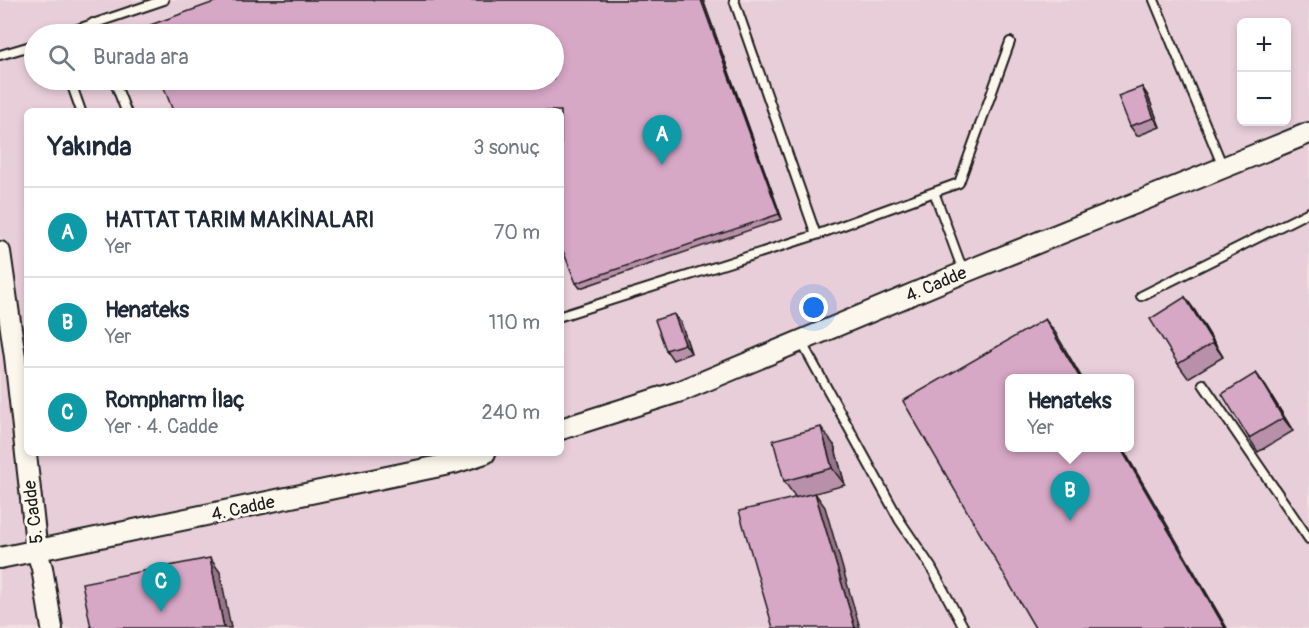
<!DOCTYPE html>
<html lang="tr">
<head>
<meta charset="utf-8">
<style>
	:root { --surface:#fff; --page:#f6f6f7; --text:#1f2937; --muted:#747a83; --line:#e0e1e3; --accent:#c8321e }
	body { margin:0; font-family:Pangolin,sans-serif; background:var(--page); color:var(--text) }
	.controls { position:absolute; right:18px; top:18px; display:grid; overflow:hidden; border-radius:9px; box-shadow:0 3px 9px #0003 }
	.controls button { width:54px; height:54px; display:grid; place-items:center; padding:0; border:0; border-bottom:2px solid var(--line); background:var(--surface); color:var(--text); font:30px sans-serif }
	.you { position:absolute; left:814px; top:308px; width:21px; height:21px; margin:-15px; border:4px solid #fff; border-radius:50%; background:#1a73e8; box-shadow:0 0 0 9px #1a73e833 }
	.badge { display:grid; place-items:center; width:39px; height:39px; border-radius:50%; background:var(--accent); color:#fff; font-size:20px; font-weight:700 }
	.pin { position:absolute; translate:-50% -50px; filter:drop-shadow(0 2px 3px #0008) }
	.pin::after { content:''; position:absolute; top:32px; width:21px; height:18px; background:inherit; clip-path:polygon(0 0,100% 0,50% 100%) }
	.popup { position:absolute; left:1005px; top:374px; width:129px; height:78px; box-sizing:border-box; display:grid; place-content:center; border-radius:9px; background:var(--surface); filter:drop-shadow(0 2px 4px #0005); font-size:20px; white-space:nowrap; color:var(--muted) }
	.popup b { font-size:22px; color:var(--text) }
	.popup::after { content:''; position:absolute; left:50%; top:100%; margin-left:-12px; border:12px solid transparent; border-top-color:var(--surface) }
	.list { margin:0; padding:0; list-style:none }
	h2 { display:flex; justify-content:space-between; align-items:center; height:78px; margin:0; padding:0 24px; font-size:26px }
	h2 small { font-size:20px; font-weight:400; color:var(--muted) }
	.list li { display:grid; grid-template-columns:39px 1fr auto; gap:18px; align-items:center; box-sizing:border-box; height:90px; padding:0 24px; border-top:2px solid var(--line) }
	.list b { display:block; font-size:22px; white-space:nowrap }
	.list p { margin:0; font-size:20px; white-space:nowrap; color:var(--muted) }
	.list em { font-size:20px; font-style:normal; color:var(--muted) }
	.icon { flex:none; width:33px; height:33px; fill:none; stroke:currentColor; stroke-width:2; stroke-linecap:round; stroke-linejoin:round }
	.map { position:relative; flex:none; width:1309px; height:628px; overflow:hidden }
	.search { position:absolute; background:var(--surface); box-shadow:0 3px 9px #0003; left:24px; top:24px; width:540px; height:66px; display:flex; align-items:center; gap:15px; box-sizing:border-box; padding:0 21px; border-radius:33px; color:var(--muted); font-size:22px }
	.panel { position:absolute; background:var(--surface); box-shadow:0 3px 9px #0003; left:24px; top:108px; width:540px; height:348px; border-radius:9px }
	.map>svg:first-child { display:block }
	.built { fill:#e8ced9; fill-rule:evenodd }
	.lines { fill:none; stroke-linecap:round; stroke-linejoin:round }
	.service-casing { stroke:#1c1c1c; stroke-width:12 }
	.tertiary-casing { stroke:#1c1c1c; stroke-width:24 }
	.service { stroke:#fbf7ec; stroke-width:8 }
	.tertiary { stroke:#fbf7ec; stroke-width:20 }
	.wall { fill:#b990aa; stroke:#1c1c1c; stroke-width:1.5 }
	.shaded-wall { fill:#96758b; stroke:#1c1c1c; stroke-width:1.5 }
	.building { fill:#d7a7c6; stroke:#1c1c1c; stroke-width:1.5 }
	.labels { text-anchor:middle; stroke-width:6; stroke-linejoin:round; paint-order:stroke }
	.street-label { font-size:18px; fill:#1c1c1c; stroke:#fbf7ec }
</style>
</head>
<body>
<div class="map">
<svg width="1309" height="628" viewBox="0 0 1309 628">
	<rect width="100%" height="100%" fill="#f0dfe1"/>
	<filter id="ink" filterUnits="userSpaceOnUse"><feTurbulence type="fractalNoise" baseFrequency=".0167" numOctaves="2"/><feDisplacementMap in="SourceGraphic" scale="12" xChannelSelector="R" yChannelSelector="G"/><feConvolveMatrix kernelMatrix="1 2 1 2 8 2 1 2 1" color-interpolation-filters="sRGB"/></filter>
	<g filter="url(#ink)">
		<path class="built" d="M0,0h1309v628h-1309zM1242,22h44v100h-44zM34,34h520v46h-520zM27,111h534v342h-534zM1010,378h120v70h-120z"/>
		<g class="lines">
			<defs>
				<path id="service" d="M734,0l82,235
					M1154,0l69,167
					M93,23l4,11
					M63,34l101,-34
					M0,55l34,-10
					M70,80l11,31
					M114,80l12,31
					M934,192l25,68 6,11
					M1141,296l168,-84
					M561,316l255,-81 143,-52 51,-141
					M802,343l98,178 31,46 33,61
					M1203,384l106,155"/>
				<path id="tertiary" d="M0,252l15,105 22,195 5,16 10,60
					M561,429l120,-38 284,-119 344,-139
					M0,558l454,-95 31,-10"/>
			</defs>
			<use href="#service" class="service-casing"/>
			<use href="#tertiary" class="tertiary-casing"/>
			<use href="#service" class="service"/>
			<use href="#tertiary" class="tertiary"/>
		</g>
		<path class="wall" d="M220,0h483l79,219 -202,69 -4,-5 -15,-172z
			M1142,87l6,9 12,31 -23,9 -7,-10z
			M1185,297l10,14 28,46 -35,21 -10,-14z
			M681,323l10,30 -18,7 -7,-10z
			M1256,373l10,14 27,44 -35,21 -9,-14z
			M834,445l11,40 -37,10 17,12 -29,-9 -12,-17z"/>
		<path class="shaded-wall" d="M701,0h2l79,219 -3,-5z
			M1142,87l6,9 12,31 -6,-9z
			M1185,297l10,14 28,46 -10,-14z
			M674,314l7,9 10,30 -6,-9z
			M1045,319l10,13 27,46h-2z
			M1256,373l10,14 27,44 -10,-13z
			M821,427l13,18 11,40 -13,-17z
			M1120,447h2l105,181h-2z
			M815,493l10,14 35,121h-5z
			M210,558l10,14 11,56h-7z"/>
		<path class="building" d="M220,0h481l78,214 -203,69 -15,-37v-135h-388l-12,-31h393v-46h-409l-3,-6z
			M1142,87l12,31 -24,8 -12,-30z
			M1185,297l28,46 -35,21 -28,-45z
			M674,314l11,30 -19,6 -11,-30z
			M1045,319l35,59h-70v69h110l105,181h-190l-132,-227z
			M1256,373l27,45 -34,20 -27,-44z
			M821,427l11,41 -48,13 -11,-41z
			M815,493l40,135h-82l-34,-117z
			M210,558l14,70h-133l-9,-45z"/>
	</g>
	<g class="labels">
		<g class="street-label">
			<text transform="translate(936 284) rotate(-23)" y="6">4. Cadde</text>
			<text transform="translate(243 508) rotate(-12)" y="6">4. Cadde</text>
			<text transform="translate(33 512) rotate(-97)" y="6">5. Cadde</text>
		</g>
	</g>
</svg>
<div class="controls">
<button>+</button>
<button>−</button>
</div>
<div class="you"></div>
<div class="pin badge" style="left:662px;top:165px;background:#0f9aa8">A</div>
<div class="pin badge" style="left:1070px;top:521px;background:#0f9aa8">B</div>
<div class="popup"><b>Henateks</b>Yer</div>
<div class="pin badge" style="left:161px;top:612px;background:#0f9aa8">C</div>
<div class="search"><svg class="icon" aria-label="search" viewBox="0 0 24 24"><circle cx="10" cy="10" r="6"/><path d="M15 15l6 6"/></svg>Burada ara</div>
<section class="panel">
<h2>Yakında<small>3 sonuç</small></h2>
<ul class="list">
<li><span class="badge" style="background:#0f9aa8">A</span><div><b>HATTAT TARIM MAKİNALARI</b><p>Yer</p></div><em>70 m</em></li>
<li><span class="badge" style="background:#0f9aa8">B</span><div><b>Henateks</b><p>Yer</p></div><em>110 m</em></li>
<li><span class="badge" style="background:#0f9aa8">C</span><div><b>Rompharm İlaç</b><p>Yer · 4. Cadde</p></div><em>240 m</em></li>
</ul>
</section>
</div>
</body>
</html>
